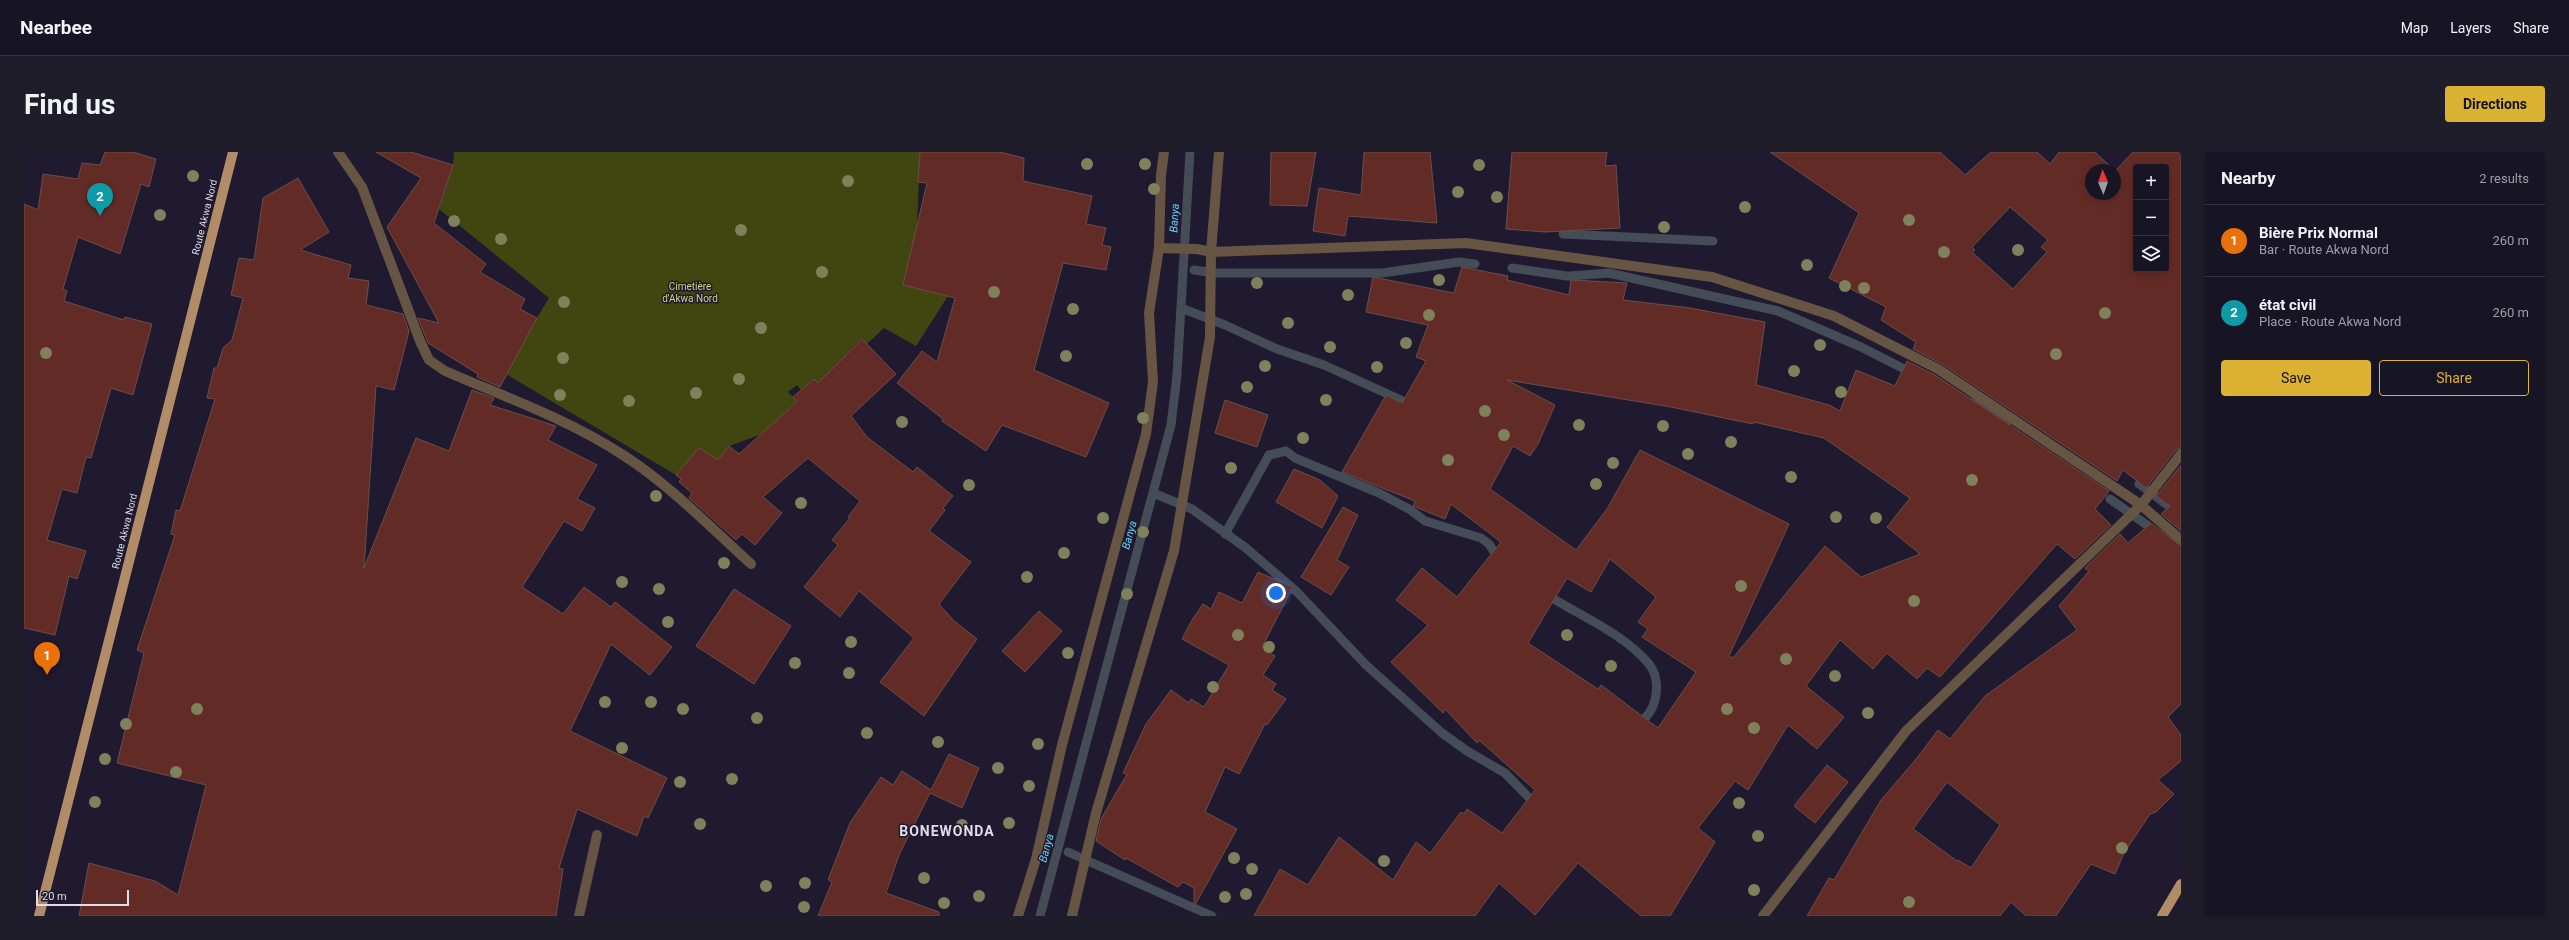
<!DOCTYPE html>
<html lang="en">
<head>
<meta charset="utf-8">
<style>
	:root { --surface:#171423; --page:#201d2b; --text:#f1f3f6; --muted:#9e9ea6; --line:#363341; --accent:#dcb233 }
	body { margin:0; font-family:Roboto,sans-serif; background:var(--page); color:var(--text) }
	.controls { position:absolute; right:12px; top:12px; display:grid; overflow:hidden; border-radius:4px; box-shadow:0 2px 10px #0003 }
	.controls button { width:36px; height:36px; display:grid; place-items:center; padding:0; border:0; border-bottom:1px solid var(--line); background:var(--surface); color:var(--text); font:20px sans-serif }
	.compass { position:absolute; left:2061px; top:12px; width:36px; height:36px; border-radius:50%; background:var(--surface); box-shadow:0 2px 10px #0003; rotate:358deg }
	.scale { position:absolute; left:12px; bottom:10px; width:93px; box-sizing:border-box; padding-left:4px; border:2px solid #dfdceb; border-top:0; font-size:11px; line-height:14px; white-space:nowrap; color:#dfdceb; -webkit-text-stroke:3px #1f1a2f; paint-order:stroke }
	.you { position:absolute; left:1252px; top:441px; width:14px; height:14px; margin:-10px; border:3px solid #fff; border-radius:50%; background:#1a73e8; box-shadow:0 0 0 6px #1a73e833 }
	.badge { display:grid; place-items:center; width:26px; height:26px; border-radius:50%; background:var(--accent); color:#fff; font-size:13px; font-weight:700 }
	.pin { position:absolute; translate:-50% -33px; filter:drop-shadow(0 1px 2px #0008) }
	.pin::after { content:''; position:absolute; top:21px; width:14px; height:12px; background:inherit; clip-path:polygon(0 0,100% 0,50% 100%) }
	.list { margin:0; padding:0; list-style:none }
	h2 { display:flex; justify-content:space-between; align-items:center; height:52px; margin:0; padding:0 16px; font-size:17px }
	h2 small { font-size:13px; font-weight:400; color:var(--muted) }
	.list li { display:grid; grid-template-columns:26px 1fr auto; gap:12px; align-items:center; box-sizing:border-box; height:72px; padding:0 16px; border-top:1px solid var(--line) }
	.list b { display:block; font-size:15px; white-space:nowrap }
	.list p { margin:0; font-size:13px; white-space:nowrap; color:var(--muted) }
	.list em { font-size:13px; font-style:normal; color:var(--muted) }
	.actions { display:flex; gap:8px; padding:12px 16px }
	.actions a { flex:1; padding:9px 0; border:1px solid var(--accent); border-radius:4px; text-align:center; font-size:14px; color:var(--accent) }
	.actions .main { background:var(--accent); color:#111 }
	.icon { flex:none; width:22px; height:22px; fill:none; stroke:currentColor; stroke-width:2; stroke-linecap:round; stroke-linejoin:round }
	.map { position:relative; flex:none; width:2157px; height:764px; overflow:hidden; border-radius:4px }
	header { display:flex; align-items:center; gap:24px; box-sizing:border-box; height:56px; padding:0 20px; background:var(--surface); border-bottom:1px solid var(--line) }
	header strong { font-size:19px }
	nav { display:flex; gap:22px; margin-inline-start:auto; font-size:14px }
	.intro { display:flex; align-items:center; justify-content:space-between; box-sizing:border-box; height:96px; padding:0 24px }
	h1 { margin:0; font-size:28px }
	.button { padding:10px 18px; border-radius:4px; background:var(--accent); color:#111; font-size:14px; font-weight:700 }
	main { display:flex; gap:24px; padding:0 24px }
	aside { flex:1; background:var(--surface); border-radius:4px; box-shadow:0 2px 10px #0003 }
	.map>svg:first-child { display:block }
	.green { fill:#414611 }
	.lines { fill:none; stroke-linecap:round; stroke-linejoin:round }
	.stream { stroke:#434c57; stroke-width:9 }
	.building { fill:#632b26; stroke:#6b4e4a; fill-rule:evenodd }
	.street { stroke:#675543; stroke-width:10 }
	.primary { stroke:#b18c66; stroke-width:10 }
	.tree { fill:#7e815a }
	.labels { text-anchor:middle; stroke-width:3; stroke-linejoin:round; paint-order:stroke }
	.street-label { font-size:10px; fill:#dfdceb; stroke:#1f1a2f }
	.park-label { font-size:10px; fill:#ccd57e; stroke:#1f1a2f }
	.water-label { font-size:11px; font-style:italic; fill:#6bd0fa; stroke:#1f1a2f }
	.district-label { font-size:14px; font-weight:bold; letter-spacing:1px; fill:#dfdceb; stroke:#1f1a2f }
</style>
</head>
<body>
<header>
<strong>Nearbee</strong>
<nav><a>Map</a><a>Layers</a><a>Share</a></nav>
</header>
<div class="intro"><h1>Find us</h1><a class="button">Directions</a></div>
<main>
<div class="map">
<svg width="2157" height="764" viewBox="0 0 2157 764">
	<rect width="100%" height="100%" fill="#1f1a2f"/>
	<path class="green" d="M430,0h466l-3,74 -14,59 45,11 -32,50 -32,-18 -17,16 -6,-5 -43,44 -4,-4 -13,11 -4,-5 -9,7 7,7 6,-5v4l-39,36 -33,12 -11,14 -19,-12 -23,27 -170,-101 29,-53 14,-23 -110,-89 14,-44z"/>
	<g class="lines">
		<path class="stream" d="M1539,82l150,7
			M1488,116l55,8
			M1170,118l21,3h167l77,-11 16,2
			M1546,124l39,-3 169,38 83,36 53,27
			M1157,156l44,17 52,24 47,16 90,41
			M1950,250l34,19
			M2115,332l42,31
			M1129,341l39,16 54,39 51,44 69,73 76,68 25,18 38,22 32,33
			M2086,347l37,26
			M1201,382l44,-79 17,-4 9,7 84,35 30,16 16,12 56,17 8,6 11,17
			M1520,441c34,22 78,39 105,71 12,15 9,41 -4,54
			M1044,700l144,64
			M1016,764l131,-491 6,-50 13,-223"/>
	</g>
	<path class="building" d="M81,0h28l23,7 -7,28 -8,-3 -21,70 -42,-17 -15,52 4,2 -3,10 60,19 1,-3 27,7 -19,71 -22,-7 -20,70 -5,-1 -9,36 -15,-4 -15,51 39,11 -9,28 -8,-3 -14,59 -31,-7v-424l14,6 5,-36 35,5 4,-16 18,2z
		M352,0h35l42,13 -19,58 52,41 -6,8 45,27 -5,10 17,9 -37,69 -23,-10 1,-3 -50,-31 -10,-25 21,5 -52,-96 34,-49z
		M896,0h80l24,6 -1,23 69,15 -6,28 20,4 -4,17 9,2 -5,23 -43,-7 -29,107 75,33 -23,54 -84,-32 -16,26 -44,-30 1,-2 -46,-36 25,-32 15,11 18,-64 -52,-13 24,-102 -9,-1z
		M1247,0h45l-9,54 -37,-1z
		M1340,0h66l7,71 -89,-7 -3,20 -32,-5 6,-43 42,7z
		M1488,0h95l-2,14 11,-1 4,63 -75,4 -39,-3z
		M1746,0h170l25,23 26,-23h46l13,12 9,-12h36l19,18h-23v24h24v-23l18,-19h48v296l-5,2 -30,38 -23,-18 -6,11 -175,-117 -29,-15 3,-7 -35,-22 5,-13 -57,-29 30,-65zM2112,15h30v102h-30zM1986,55l38,33 -7,7 6,5 -34,37 -41,-37 3,-2 -3,-3z
		M274,26l31,54 -29,18 51,15 -3,13 21,3 -3,24 37,9 6,17 -15,59 -18,-4 -12,182 52,-130 33,13 23,-61 22,8 -4,7 66,21 -8,14 49,25 -20,34 18,9 -13,23 -18,-10 -42,66 41,27 21,-27 27,20 4,-5 57,45 -22,28 -39,-31 -41,87 97,47 -19,40 -4,-2 -7,20 -60,-27 -18,59 4,1 -7,47h-477l10,-53 66,18 23,14 28,-110 -89,-22 27,-110 -7,-3 38,-115 -4,-1 5,-24 4,1 35,-112 -8,-1 7,-30h3l6,-20 9,-8 11,-42 -12,-3 8,-37 15,2 9,-62z
		M1438,115l46,9 -1,4 62,15 2,-15 56,3 -4,17 67,8 75,14 -9,63 73,20 11,6 16,-41 39,16 12,-25 28,14 174,116 -14,18 16,16 -36,34 -18,-15 -117,133 -13,-9 -10,11 -30,-26 -14,16 -33,-29 -34,46 38,31 -27,32 -29,-24 -40,65 -13,-9 -37,47 17,14 -45,74h-29l-63,-53 -43,52 -36,-32 -24,33h-221l26,-47 28,16 31,-48 54,43 23,-38 14,11 31,-41 3,2 3,-5 35,24 33,-43 -56,-50 -2,3 -32,-34 -2,4 -52,-51 37,-37 -32,-25 26,-32 35,29 44,-55 -50,-38 -6,15 -32,-13 2,-5 -73,-29 44,-77 16,8 24,-42 -10,-4 12,-32 -62,-13 7,-35 81,16zM1483,228l164,27 82,17 1,-2 70,16 86,60 -23,29 33,27 -59,23 -36,-31 -92,112 -4,-2 60,-132 -149,-74 -33,59 -31,41 -86,-61 23,-43 17,10 8,-12 17,-39zM1586,407l46,38 -18,25 10,7 -6,8 54,35 -38,56 -57,-43 -3,4 -70,-46 39,-65 24,14z
		M838,187l34,35 -45,42 16,21 46,35 4,-5 36,29 -10,12 2,2 -16,21 42,31 -32,42 14,16 24,19 -53,77 -44,-34 34,-44 -55,-47 -19,26 -36,-30 34,-42 -6,-5 18,-22 -2,-1 12,-16 -52,-43 -45,39 19,16 -27,32 -13,-11 -6,6 -18,-16 -29,-26 3,-5 -13,-11 2,-3 -5,-4 23,-27 19,12 11,-14 10,8 58,-52 -4,-5 21,-18 4,4z
		M1201,248l43,15 -11,32 -42,-14z
		M2157,313v66l-20,-17 9,-8 -14,-10z
		M1270,317l26,11 18,16 -16,32 -46,-26z
		M1319,355l15,8 -21,45 12,7 -18,28 -30,-18z
		M2127,371l30,23v158l-13,13 13,18v26l-23,19 16,14 -18,18 -6,2 -26,39 -9,21 -24,-10 -35,52h-30l-15,-14 -11,14h-193l22,-38 5,2 47,-80 36,-42 21,-28 12,9 35,-43 92,-66 -18,-24 30,-35 -4,-3 35,-34 8,9zM1923,630l53,43 -29,43 -13,-8 -1,1 -44,-32z
		M1234,420l35,15 -31,60 13,9 -12,19 13,9 -4,6 14,9 -19,26 -2,-1 -26,50 -14,-7 -20,45 32,17 -43,78v-19l-11,-6 -5,5 -52,-29 -1,2 -29,-19 5,-22 26,-45 -4,-1 23,-49 25,-34 18,13 2,-4 13,8 25,-42 -47,-26 10,-19 11,-16 8,5 8,-17 23,11z
		M710,437l57,37 -37,58 -58,-38z
		M1015,459l23,20 -37,41 -23,-21z
		M925,602l30,14 -17,40 -32,-15 -31,62 -13,38 53,19v4h-121l14,-34 -4,-2 22,-57 31,-46 12,8 9,-14 29,19z
		M1803,613l21,17 -33,41 -21,-17z"/>
	<g class="lines">
		<path class="street" d="M314,0l24,35 58,154 9,19 16,11c60,26 123,48 178,84 47,30 87,72 128,109
			M1135,96l38,1 14,3 255,-9 246,34 122,39 104,53 203,136 40,35
			M555,764l18,-81
			M994,764l18,-57 26,-114 84,-311 7,-52 -4,-69 10,-65 2,-73 3,-23
			M1048,764l24,-103 78,-262 36,-214 1,-85 8,-100
			M1739,764l143,-185 235,-226 40,-51"/>
		<path class="primary" d="M15,764l194,-764
			M2138,764l19,-32"/>
	</g>
	<g class="tree">
		<circle cx="1063" cy="12" r="6"/>
		<circle cx="1121" cy="12" r="6"/>
		<circle cx="1455" cy="13" r="6"/>
		<circle cx="169" cy="24" r="6"/>
		<circle cx="824" cy="29" r="6"/>
		<circle cx="1130" cy="37" r="6"/>
		<circle cx="1434" cy="40" r="6"/>
		<circle cx="1473" cy="45" r="6"/>
		<circle cx="1721" cy="55" r="6"/>
		<circle cx="136" cy="63" r="6"/>
		<circle cx="1885" cy="68" r="6"/>
		<circle cx="430" cy="69" r="6"/>
		<circle cx="1640" cy="75" r="6"/>
		<circle cx="717" cy="78" r="6"/>
		<circle cx="477" cy="87" r="6"/>
		<circle cx="1994" cy="98" r="6"/>
		<circle cx="1920" cy="100" r="6"/>
		<circle cx="1783" cy="113" r="6"/>
		<circle cx="798" cy="120" r="6"/>
		<circle cx="1415" cy="128" r="6"/>
		<circle cx="1233" cy="131" r="6"/>
		<circle cx="1821" cy="134" r="6"/>
		<circle cx="1840" cy="136" r="6"/>
		<circle cx="970" cy="140" r="6"/>
		<circle cx="1324" cy="143" r="6"/>
		<circle cx="540" cy="150" r="6"/>
		<circle cx="1049" cy="157" r="6"/>
		<circle cx="2081" cy="161" r="6"/>
		<circle cx="1405" cy="163" r="6"/>
		<circle cx="1264" cy="171" r="6"/>
		<circle cx="737" cy="176" r="6"/>
		<circle cx="1382" cy="191" r="6"/>
		<circle cx="1796" cy="193" r="6"/>
		<circle cx="1306" cy="195" r="6"/>
		<circle cx="22" cy="201" r="6"/>
		<circle cx="2032" cy="202" r="6"/>
		<circle cx="1042" cy="204" r="6"/>
		<circle cx="539" cy="206" r="6"/>
		<circle cx="1241" cy="214" r="6"/>
		<circle cx="1353" cy="215" r="6"/>
		<circle cx="1770" cy="219" r="6"/>
		<circle cx="715" cy="227" r="6"/>
		<circle cx="1223" cy="235" r="6"/>
		<circle cx="1817" cy="240" r="6"/>
		<circle cx="672" cy="241" r="6"/>
		<circle cx="536" cy="243" r="6"/>
		<circle cx="1302" cy="248" r="6"/>
		<circle cx="605" cy="249" r="6"/>
		<circle cx="1461" cy="259" r="6"/>
		<circle cx="1119" cy="266" r="6"/>
		<circle cx="878" cy="270" r="6"/>
		<circle cx="1555" cy="273" r="6"/>
		<circle cx="1639" cy="274" r="6"/>
		<circle cx="1480" cy="283" r="6"/>
		<circle cx="1279" cy="286" r="6"/>
		<circle cx="1707" cy="290" r="6"/>
		<circle cx="1664" cy="302" r="6"/>
		<circle cx="1424" cy="308" r="6"/>
		<circle cx="1589" cy="311" r="6"/>
		<circle cx="1207" cy="316" r="6"/>
		<circle cx="1767" cy="325" r="6"/>
		<circle cx="1948" cy="328" r="6"/>
		<circle cx="1572" cy="332" r="6"/>
		<circle cx="945" cy="333" r="6"/>
		<circle cx="632" cy="344" r="6"/>
		<circle cx="777" cy="351" r="6"/>
		<circle cx="1812" cy="365" r="6"/>
		<circle cx="1079" cy="366" r="6"/>
		<circle cx="1852" cy="366" r="6"/>
		<circle cx="1119" cy="380" r="6"/>
		<circle cx="1040" cy="401" r="6"/>
		<circle cx="700" cy="411" r="6"/>
		<circle cx="1003" cy="425" r="6"/>
		<circle cx="598" cy="430" r="6"/>
		<circle cx="1717" cy="434" r="6"/>
		<circle cx="635" cy="437" r="6"/>
		<circle cx="1103" cy="442" r="6"/>
		<circle cx="1890" cy="449" r="6"/>
		<circle cx="644" cy="470" r="6"/>
		<circle cx="1214" cy="483" r="6"/>
		<circle cx="1543" cy="483" r="6"/>
		<circle cx="827" cy="490" r="6"/>
		<circle cx="1245" cy="495" r="6"/>
		<circle cx="1044" cy="501" r="6"/>
		<circle cx="1762" cy="507" r="6"/>
		<circle cx="771" cy="511" r="6"/>
		<circle cx="1587" cy="514" r="6"/>
		<circle cx="825" cy="521" r="6"/>
		<circle cx="1811" cy="524" r="6"/>
		<circle cx="1189" cy="535" r="6"/>
		<circle cx="581" cy="550" r="6"/>
		<circle cx="627" cy="550" r="6"/>
		<circle cx="173" cy="557" r="6"/>
		<circle cx="659" cy="557" r="6"/>
		<circle cx="1703" cy="557" r="6"/>
		<circle cx="1844" cy="561" r="6"/>
		<circle cx="733" cy="566" r="6"/>
		<circle cx="102" cy="572" r="6"/>
		<circle cx="1730" cy="576" r="6"/>
		<circle cx="843" cy="581" r="6"/>
		<circle cx="914" cy="590" r="6"/>
		<circle cx="1014" cy="592" r="6"/>
		<circle cx="598" cy="596" r="6"/>
		<circle cx="81" cy="607" r="6"/>
		<circle cx="974" cy="616" r="6"/>
		<circle cx="152" cy="620" r="6"/>
		<circle cx="708" cy="627" r="6"/>
		<circle cx="656" cy="630" r="6"/>
		<circle cx="1005" cy="634" r="6"/>
		<circle cx="71" cy="650" r="6"/>
		<circle cx="1715" cy="651" r="6"/>
		<circle cx="985" cy="671" r="6"/>
		<circle cx="676" cy="672" r="6"/>
		<circle cx="938" cy="673" r="6"/>
		<circle cx="1734" cy="684" r="6"/>
		<circle cx="2098" cy="696" r="6"/>
		<circle cx="1210" cy="706" r="6"/>
		<circle cx="1360" cy="709" r="6"/>
		<circle cx="1228" cy="717" r="6"/>
		<circle cx="900" cy="726" r="6"/>
		<circle cx="781" cy="731" r="6"/>
		<circle cx="742" cy="734" r="6"/>
		<circle cx="1730" cy="738" r="6"/>
		<circle cx="1222" cy="742" r="6"/>
		<circle cx="955" cy="744" r="6"/>
		<circle cx="1201" cy="745" r="6"/>
		<circle cx="1885" cy="750" r="6"/>
		<circle cx="920" cy="751" r="6"/>
		<circle cx="780" cy="755" r="6"/>
	</g>
	<g class="labels">
		<g class="street-label">
			<text transform="translate(180 65) rotate(-76)" y="4">Route Akwa Nord</text>
			<text transform="translate(100 379) rotate(-76)" y="4">Route Akwa Nord</text>
		</g>
		<g class="park-label">
			<text x="666" y="138">Cimetière<tspan x="666" dy="12">d'Akwa Nord</tspan></text>
		</g>
		<g class="water-label">
			<text transform="translate(1150 66) rotate(-87)" y="4">Banya</text>
			<text transform="translate(1105 383) rotate(-75)" y="4">Banya</text>
			<text transform="translate(1022 696) rotate(-75)" y="4">Banya</text>
		</g>
		<g class="district-label">
			<text x="923" y="684">BONEWONDA</text>
		</g>
	</g>
</svg>
<div class="controls">
<button>+</button>
<button>−</button>
<button><svg class="icon" aria-label="layers" viewBox="0 0 24 24"><path d="M12 4l9 5-9 5-9-5zM3 14l9 5 9-5"/></svg></button>
</div>
<svg class="compass" viewBox="-18 -18 36 36"><path d="M0-13l5 13h-10z" fill="#e53935"/><path d="M0 13l5-13h-10z" fill="#9e9ea6"/></svg>
<div class="scale">20 m</div>
<div class="you"></div>
<div class="pin badge" style="left:23px;top:523px;background:#e8710a">1</div>
<div class="pin badge" style="left:76px;top:64px;background:#0f9aa8">2</div>
</div>
<aside>
<h2>Nearby<small>2 results</small></h2>
<ul class="list">
<li><span class="badge" style="background:#e8710a">1</span><div><b>Bière Prix Normal</b><p>Bar · Route Akwa Nord</p></div><em>260 m</em></li>
<li><span class="badge" style="background:#0f9aa8">2</span><div><b>état civil</b><p>Place · Route Akwa Nord</p></div><em>260 m</em></li>
</ul>
<div class="actions"><a class="main">Save</a><a>Share</a></div>
</aside>
</main>
</body>
</html>
